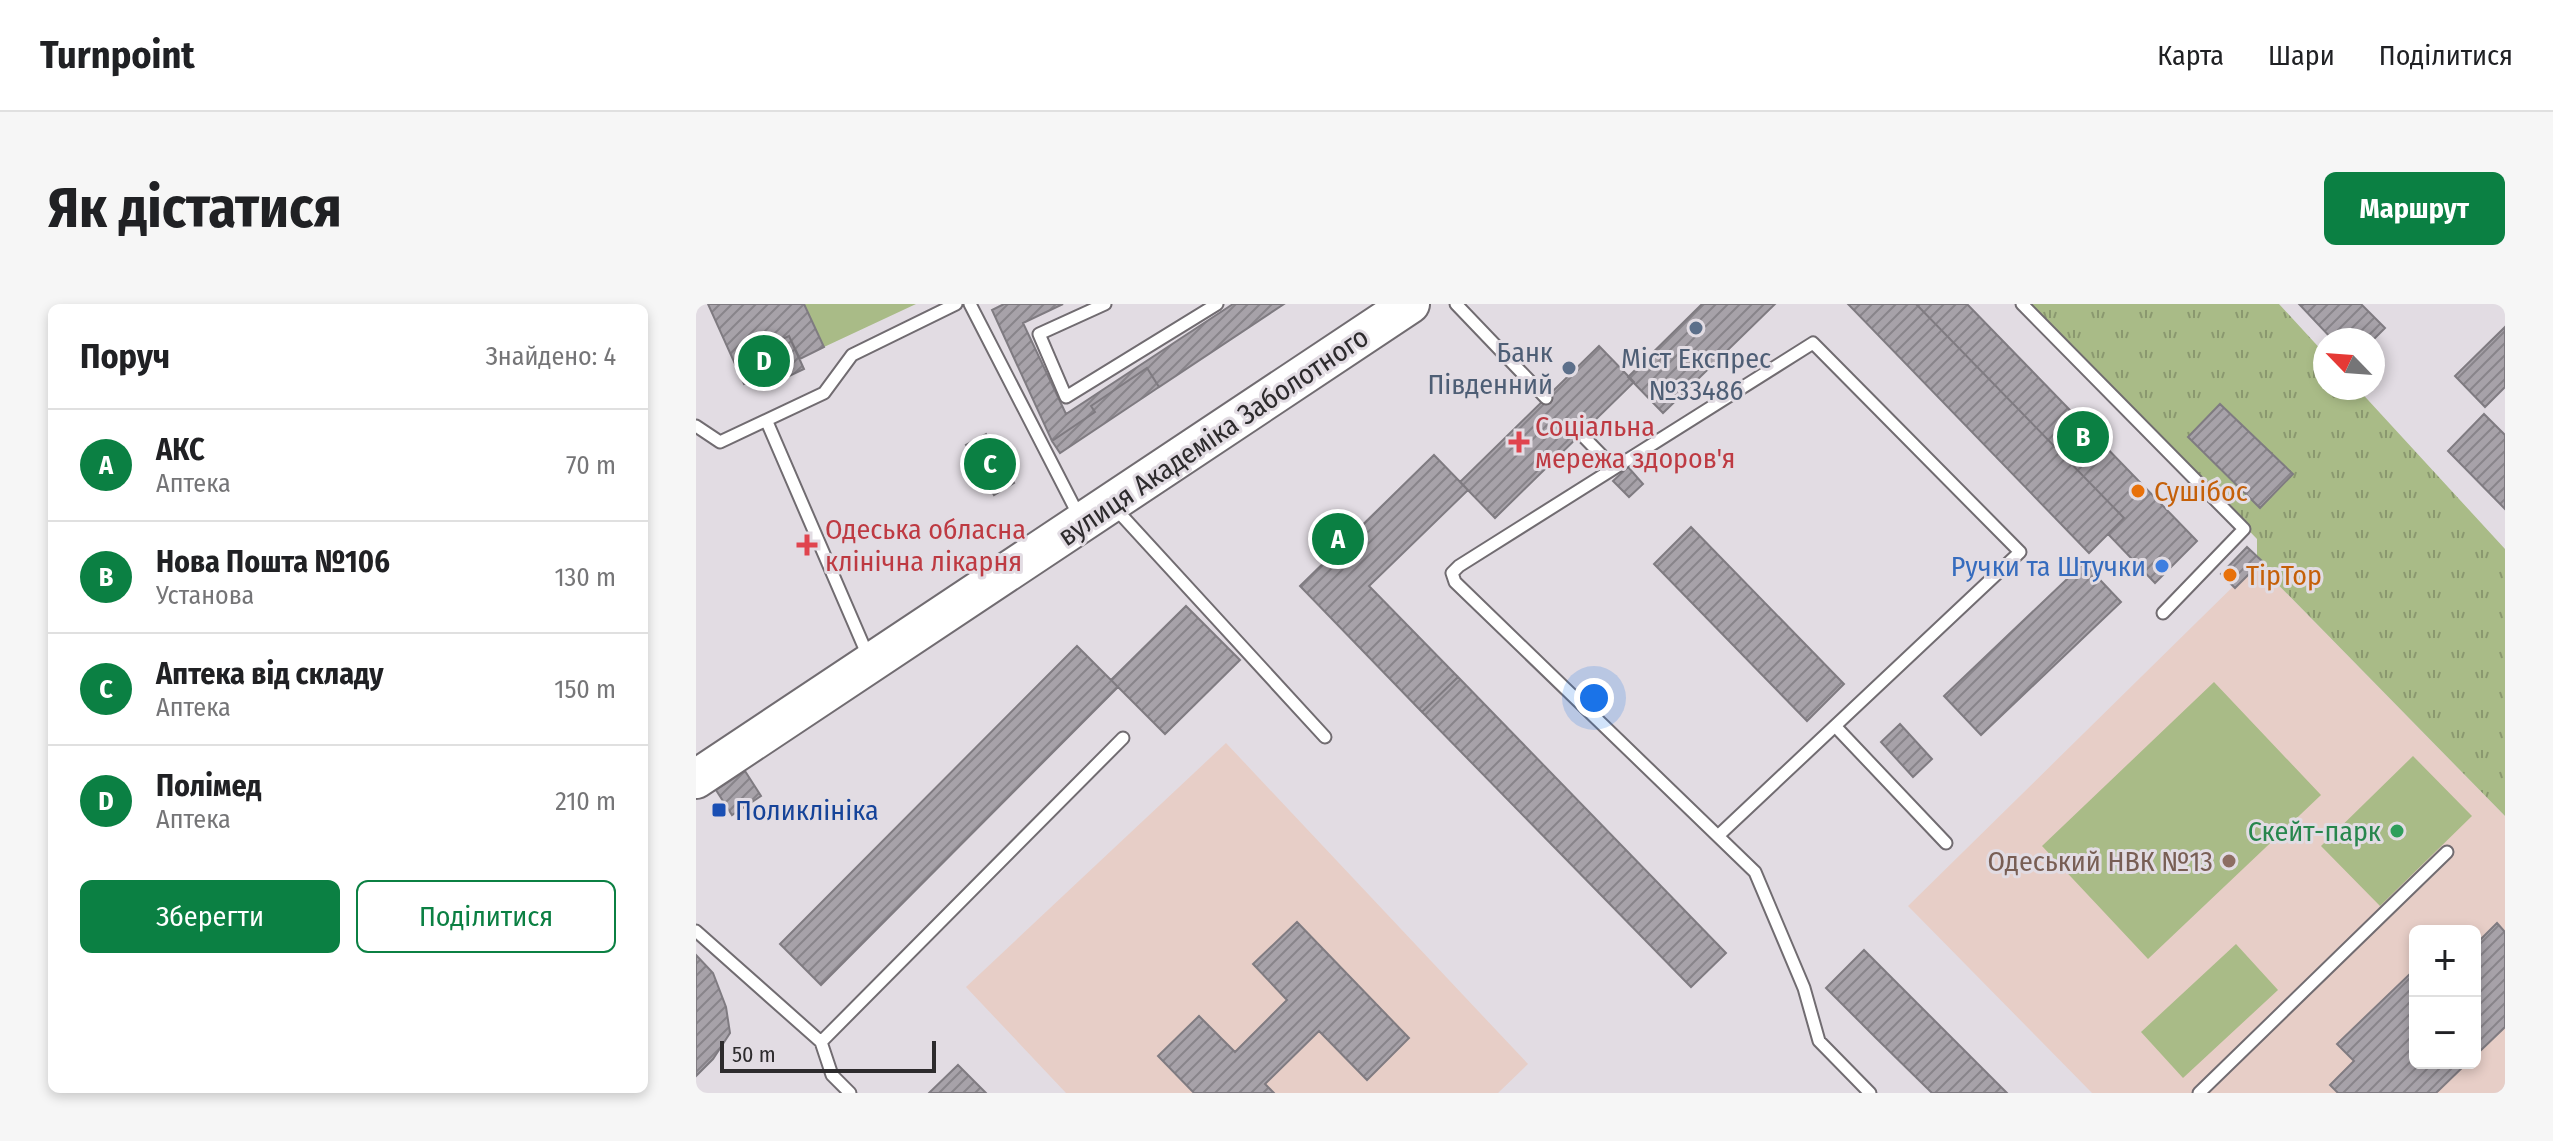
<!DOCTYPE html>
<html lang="uk">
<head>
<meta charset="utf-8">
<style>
	:root { --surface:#fff; --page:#f6f6f6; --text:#202124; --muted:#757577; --line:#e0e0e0; --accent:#0b8043 }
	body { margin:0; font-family:"Fira Sans Condensed",sans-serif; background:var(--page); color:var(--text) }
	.controls { position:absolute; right:24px; bottom:24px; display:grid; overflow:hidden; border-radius:12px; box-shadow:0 4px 12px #0003 }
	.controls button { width:72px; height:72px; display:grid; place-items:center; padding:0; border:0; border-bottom:2px solid var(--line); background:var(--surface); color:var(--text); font:40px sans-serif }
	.compass { position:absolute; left:1617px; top:24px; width:72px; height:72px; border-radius:50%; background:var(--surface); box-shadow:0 4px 12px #0003; rotate:295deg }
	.scale { position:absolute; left:24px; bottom:20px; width:216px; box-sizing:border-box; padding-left:8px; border:4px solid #2d2b2d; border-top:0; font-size:22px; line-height:28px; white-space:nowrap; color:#2d2b2d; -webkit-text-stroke:6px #e2dce3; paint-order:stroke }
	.you { position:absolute; left:898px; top:394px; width:28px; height:28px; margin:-20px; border:6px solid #fff; border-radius:50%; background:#1a73e8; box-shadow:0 0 0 12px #1a73e833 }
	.badge { display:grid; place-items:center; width:52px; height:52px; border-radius:50%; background:var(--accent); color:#fff; font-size:26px; font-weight:700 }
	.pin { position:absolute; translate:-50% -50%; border:4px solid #fff; box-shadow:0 2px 8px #0006 }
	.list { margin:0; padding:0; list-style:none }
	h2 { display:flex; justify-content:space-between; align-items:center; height:104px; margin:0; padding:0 32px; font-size:34px }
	h2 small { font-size:26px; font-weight:400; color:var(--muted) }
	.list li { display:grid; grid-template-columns:52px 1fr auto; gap:24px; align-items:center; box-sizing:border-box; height:112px; padding:0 32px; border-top:2px solid var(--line) }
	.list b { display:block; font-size:30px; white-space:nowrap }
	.list p { margin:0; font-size:26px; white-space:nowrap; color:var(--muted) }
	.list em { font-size:26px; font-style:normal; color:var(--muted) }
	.actions { display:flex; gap:16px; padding:24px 32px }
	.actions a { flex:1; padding:18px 0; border:2px solid var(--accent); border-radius:12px; text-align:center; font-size:28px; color:var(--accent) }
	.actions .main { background:var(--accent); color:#fff }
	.map { position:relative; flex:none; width:1809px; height:789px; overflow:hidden; border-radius:12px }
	header { display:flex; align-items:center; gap:48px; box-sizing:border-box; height:112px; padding:0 40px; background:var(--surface); border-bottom:2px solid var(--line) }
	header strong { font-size:38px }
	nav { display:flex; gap:44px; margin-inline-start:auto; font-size:28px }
	.intro { display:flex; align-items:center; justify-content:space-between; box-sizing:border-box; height:192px; padding:0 48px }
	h1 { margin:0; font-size:56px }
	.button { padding:20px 36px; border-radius:12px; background:var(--accent); color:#fff; font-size:28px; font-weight:700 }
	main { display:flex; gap:48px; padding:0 48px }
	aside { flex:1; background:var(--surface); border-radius:12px; box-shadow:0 4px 12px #0003 }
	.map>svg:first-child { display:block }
	.education { fill:#e7cec7; fill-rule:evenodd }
	.grass { fill:url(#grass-tufts) }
	.green { fill:#a9bb87 }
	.building { fill:url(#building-hatch); stroke:#7f7b81; stroke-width:2 }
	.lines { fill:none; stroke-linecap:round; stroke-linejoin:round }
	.service-casing { stroke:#716c71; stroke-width:15 }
	.trunk-casing { stroke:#716c71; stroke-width:42 }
	.service { stroke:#fff; stroke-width:11 }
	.trunk { stroke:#fff; stroke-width:38 }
	.service-dot { fill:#5c6f8a; stroke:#e2dce3; stroke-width:3 }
	.health-dot { fill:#e0444e; stroke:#e2dce3; stroke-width:3 }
	.food-dot { fill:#e8710a; stroke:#e2dce3; stroke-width:3 }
	.shop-dot { fill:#3f7fe0; stroke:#e2dce3; stroke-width:3 }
	.transit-dot { fill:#1a4fb4; stroke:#e2dce3; stroke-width:3 }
	.leisure-dot { fill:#2e9e5b; stroke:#e2dce3; stroke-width:3 }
	.education-dot { fill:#8d6e63; stroke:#e2dce3; stroke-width:3 }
	.labels { text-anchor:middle; stroke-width:6; stroke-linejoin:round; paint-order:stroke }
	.service-label { font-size:28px; fill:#4e5e75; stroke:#e2dce3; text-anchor:end }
	.health-label { font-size:28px; fill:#be3a42; stroke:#e2dce3; text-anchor:start }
	.street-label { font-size:28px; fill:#2d2b2d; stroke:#e2dce3 }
	.food-label { font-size:28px; fill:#c56008; stroke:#e2dce3; text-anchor:start }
	.shop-label { font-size:28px; fill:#366cbe; stroke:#e2dce3; text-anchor:end }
	.transit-label { font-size:28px; fill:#164399; stroke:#e2dce3; text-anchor:start }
	.leisure-label { font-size:28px; fill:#27864d; stroke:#e2dce3; text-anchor:end }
	.education-label { font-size:28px; fill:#785e54; stroke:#e2dce3; text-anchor:end }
</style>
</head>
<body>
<header>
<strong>Turnpoint</strong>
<nav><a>Карта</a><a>Шари</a><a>Поділитися</a></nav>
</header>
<div class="intro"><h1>Як дістатися</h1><a class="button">Маршрут</a></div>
<main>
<aside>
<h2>Поруч<small>Знайдено: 4</small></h2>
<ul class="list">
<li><span class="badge">A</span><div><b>АКС</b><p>Аптека</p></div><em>70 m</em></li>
<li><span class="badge">B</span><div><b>Нова Пошта №106</b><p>Установа</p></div><em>130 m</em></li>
<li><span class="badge">C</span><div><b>Аптека від складу</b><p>Аптека</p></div><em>150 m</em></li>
<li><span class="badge">D</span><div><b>Полімед</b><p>Аптека</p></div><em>210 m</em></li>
</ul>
<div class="actions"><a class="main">Зберегти</a><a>Поділитися</a></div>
</aside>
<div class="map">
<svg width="1809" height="789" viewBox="0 0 1809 789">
	<defs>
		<pattern id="grass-tufts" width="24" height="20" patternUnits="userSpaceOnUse" patternTransform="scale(2)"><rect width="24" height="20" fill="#a9bb87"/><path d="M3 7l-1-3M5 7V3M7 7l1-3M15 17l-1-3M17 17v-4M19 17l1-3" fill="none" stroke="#8a986f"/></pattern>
		<pattern id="building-hatch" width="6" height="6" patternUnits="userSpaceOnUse" patternTransform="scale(2)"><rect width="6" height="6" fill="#a7a2a9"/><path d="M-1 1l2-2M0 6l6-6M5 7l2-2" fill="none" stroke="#88848a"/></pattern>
	</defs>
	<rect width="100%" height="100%" fill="#e2dce3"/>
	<path class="education" d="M1561,259l248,253v277h-413l-184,-187zM1719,627h60v132h-60z
		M530,439l302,321 -30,29h-432l-100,-106z"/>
	<path class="grass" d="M1335,0h248l46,50v34h32l148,161v267l-248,-253v-24z"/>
	<path class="green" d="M108,0h112l-92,43z
		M1518,378l107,113 -173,164 -106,-113z
		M1717,452l59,60 -92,90 -59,-60z
		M1540,640l42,46 -95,88 -42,-46z"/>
	<path class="building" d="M12,0h96l20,43 -24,12 -11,-23 -38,17 11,23 -18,8z
		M308,0h59l-40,19 43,91 167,-110h51l-125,83 -12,-19 -56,38 4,6 -43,29 -60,-131z
		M1006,0h73l-112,109 -35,-36z
		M1152,0h68l208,214 -35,35z
		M1220,0h51l230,237 -42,42 -47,-49 16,-16z
		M1603,0h62l24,24 -12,12h-40z
		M1809,23v60l-20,20 -30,-31z
		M93,32l15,33 -38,18 -15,-34z
		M903,42l35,36 -139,136 -35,-36z
		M451,64l12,19 -99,66 -8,-12 43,-29 -4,-6z
		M1524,100l73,70 -33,34 -72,-71z
		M1788,110l21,21v74l-57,-58z
		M290,130l28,49 -20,12 -28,-50z
		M738,151l34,35 -99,96 89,91 -36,35 -122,-126z
		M932,163l15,17 -14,13 -16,-16z
		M995,223l153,157 -37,37 -153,-157z
		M1551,243l15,14 -27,27 -14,-14z
		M1388,259l37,39 -140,133 -37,-39z
		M490,302l54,54 -75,74 -54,-54z
		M381,342l41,41 -297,298 -41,-41z
		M762,373l268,276 -35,34 -269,-275z
		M1204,420l32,35 -19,18 -32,-35z
		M49,467l16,25 -29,19 -16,-25z
		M601,618l112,116 -42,42 -48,-49 -54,53 9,9h-80l-36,-37 41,-40 36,36 52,-52 -34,-36z
		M1801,619l8,9v95l-30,29v-111z
		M1168,646l143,143h-75l-55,-54 -51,-51z
		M0,651l17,18 13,34 4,26 -17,26 -17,17z
		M1719,665v94h52l-31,30h-98l-8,-8 24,-24 -17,-17z
		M262,761l28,28h-57z"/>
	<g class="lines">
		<defs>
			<path id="service" d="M274,0l109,212
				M409,0l-66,30 27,63 151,-93
				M760,0l90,94
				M1326,0l222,225 -81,84
				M71,118l101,234
				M0,122l24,16 104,-49 28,-38 104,-51
				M885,130l32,33
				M418,203l211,230
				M1139,422l111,117
				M1023,531l301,-283 -207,-209 -354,223 -7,7 3,9 300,290 49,116 15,53 51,52
				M0,627l125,111 11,33 18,18
				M125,738l302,-304
				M1503,789l248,-241"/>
			<path id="trunk" d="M0,475l714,-475"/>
		</defs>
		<use href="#service" class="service-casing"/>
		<use href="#trunk" class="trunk-casing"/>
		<use href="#service" class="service"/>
		<use href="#trunk" class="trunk"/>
	</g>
	<g class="service-dot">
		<circle cx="1000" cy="24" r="8"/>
		<circle cx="873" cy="64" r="8"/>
	</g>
	<g class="health-dot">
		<path d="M819 126h8v8h8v8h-8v8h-8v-8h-8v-8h8z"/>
		<path d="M107 229h8v8h8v8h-8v8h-8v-8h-8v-8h8z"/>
	</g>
	<g class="food-dot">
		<circle cx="1442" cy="187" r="8"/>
		<circle cx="1534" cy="271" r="8"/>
	</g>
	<circle class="shop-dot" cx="1466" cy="262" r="8"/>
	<rect class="transit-dot" x="15" y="498" width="16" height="16" rx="4"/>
	<circle class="leisure-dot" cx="1701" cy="527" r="8"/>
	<circle class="education-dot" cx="1533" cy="557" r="8"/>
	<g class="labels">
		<g class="service-label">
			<text x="857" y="58">Банк<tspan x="857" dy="32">Південний</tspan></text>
			<text x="1000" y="64" text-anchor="middle">Міст Експрес<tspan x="1000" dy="32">№33486</tspan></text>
		</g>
		<g class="health-label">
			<text x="839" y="132">Соціальна<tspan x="839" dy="32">мережа здоров'я</tspan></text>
			<text x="129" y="235">Одеська обласна<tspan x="129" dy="32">клінічна лікарня</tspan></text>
		</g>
		<g class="street-label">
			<text transform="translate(517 132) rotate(-34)" y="10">вулиця Академіка Заболотного</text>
		</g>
		<g class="food-label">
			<text x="1458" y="197">Сушібос</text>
			<text x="1550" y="281">TipTop</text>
		</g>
		<g class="shop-label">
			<text x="1450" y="272">Ручки та Штучки</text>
		</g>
		<g class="transit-label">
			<text x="39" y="516">Поликлініка</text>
		</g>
		<g class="leisure-label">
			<text x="1685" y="537">Скейт-парк</text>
		</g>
		<g class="education-label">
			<text x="1517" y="567">Одеський НВК №13</text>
		</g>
	</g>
</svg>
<div class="controls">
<button>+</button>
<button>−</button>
</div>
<svg class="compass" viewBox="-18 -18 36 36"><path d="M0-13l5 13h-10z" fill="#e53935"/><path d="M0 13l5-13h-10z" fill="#757577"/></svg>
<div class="scale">50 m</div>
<div class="you"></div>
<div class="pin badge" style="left:642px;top:235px">A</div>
<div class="pin badge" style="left:1387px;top:133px">B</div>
<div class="pin badge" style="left:294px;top:160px">C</div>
<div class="pin badge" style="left:68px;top:57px">D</div>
</div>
</main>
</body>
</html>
